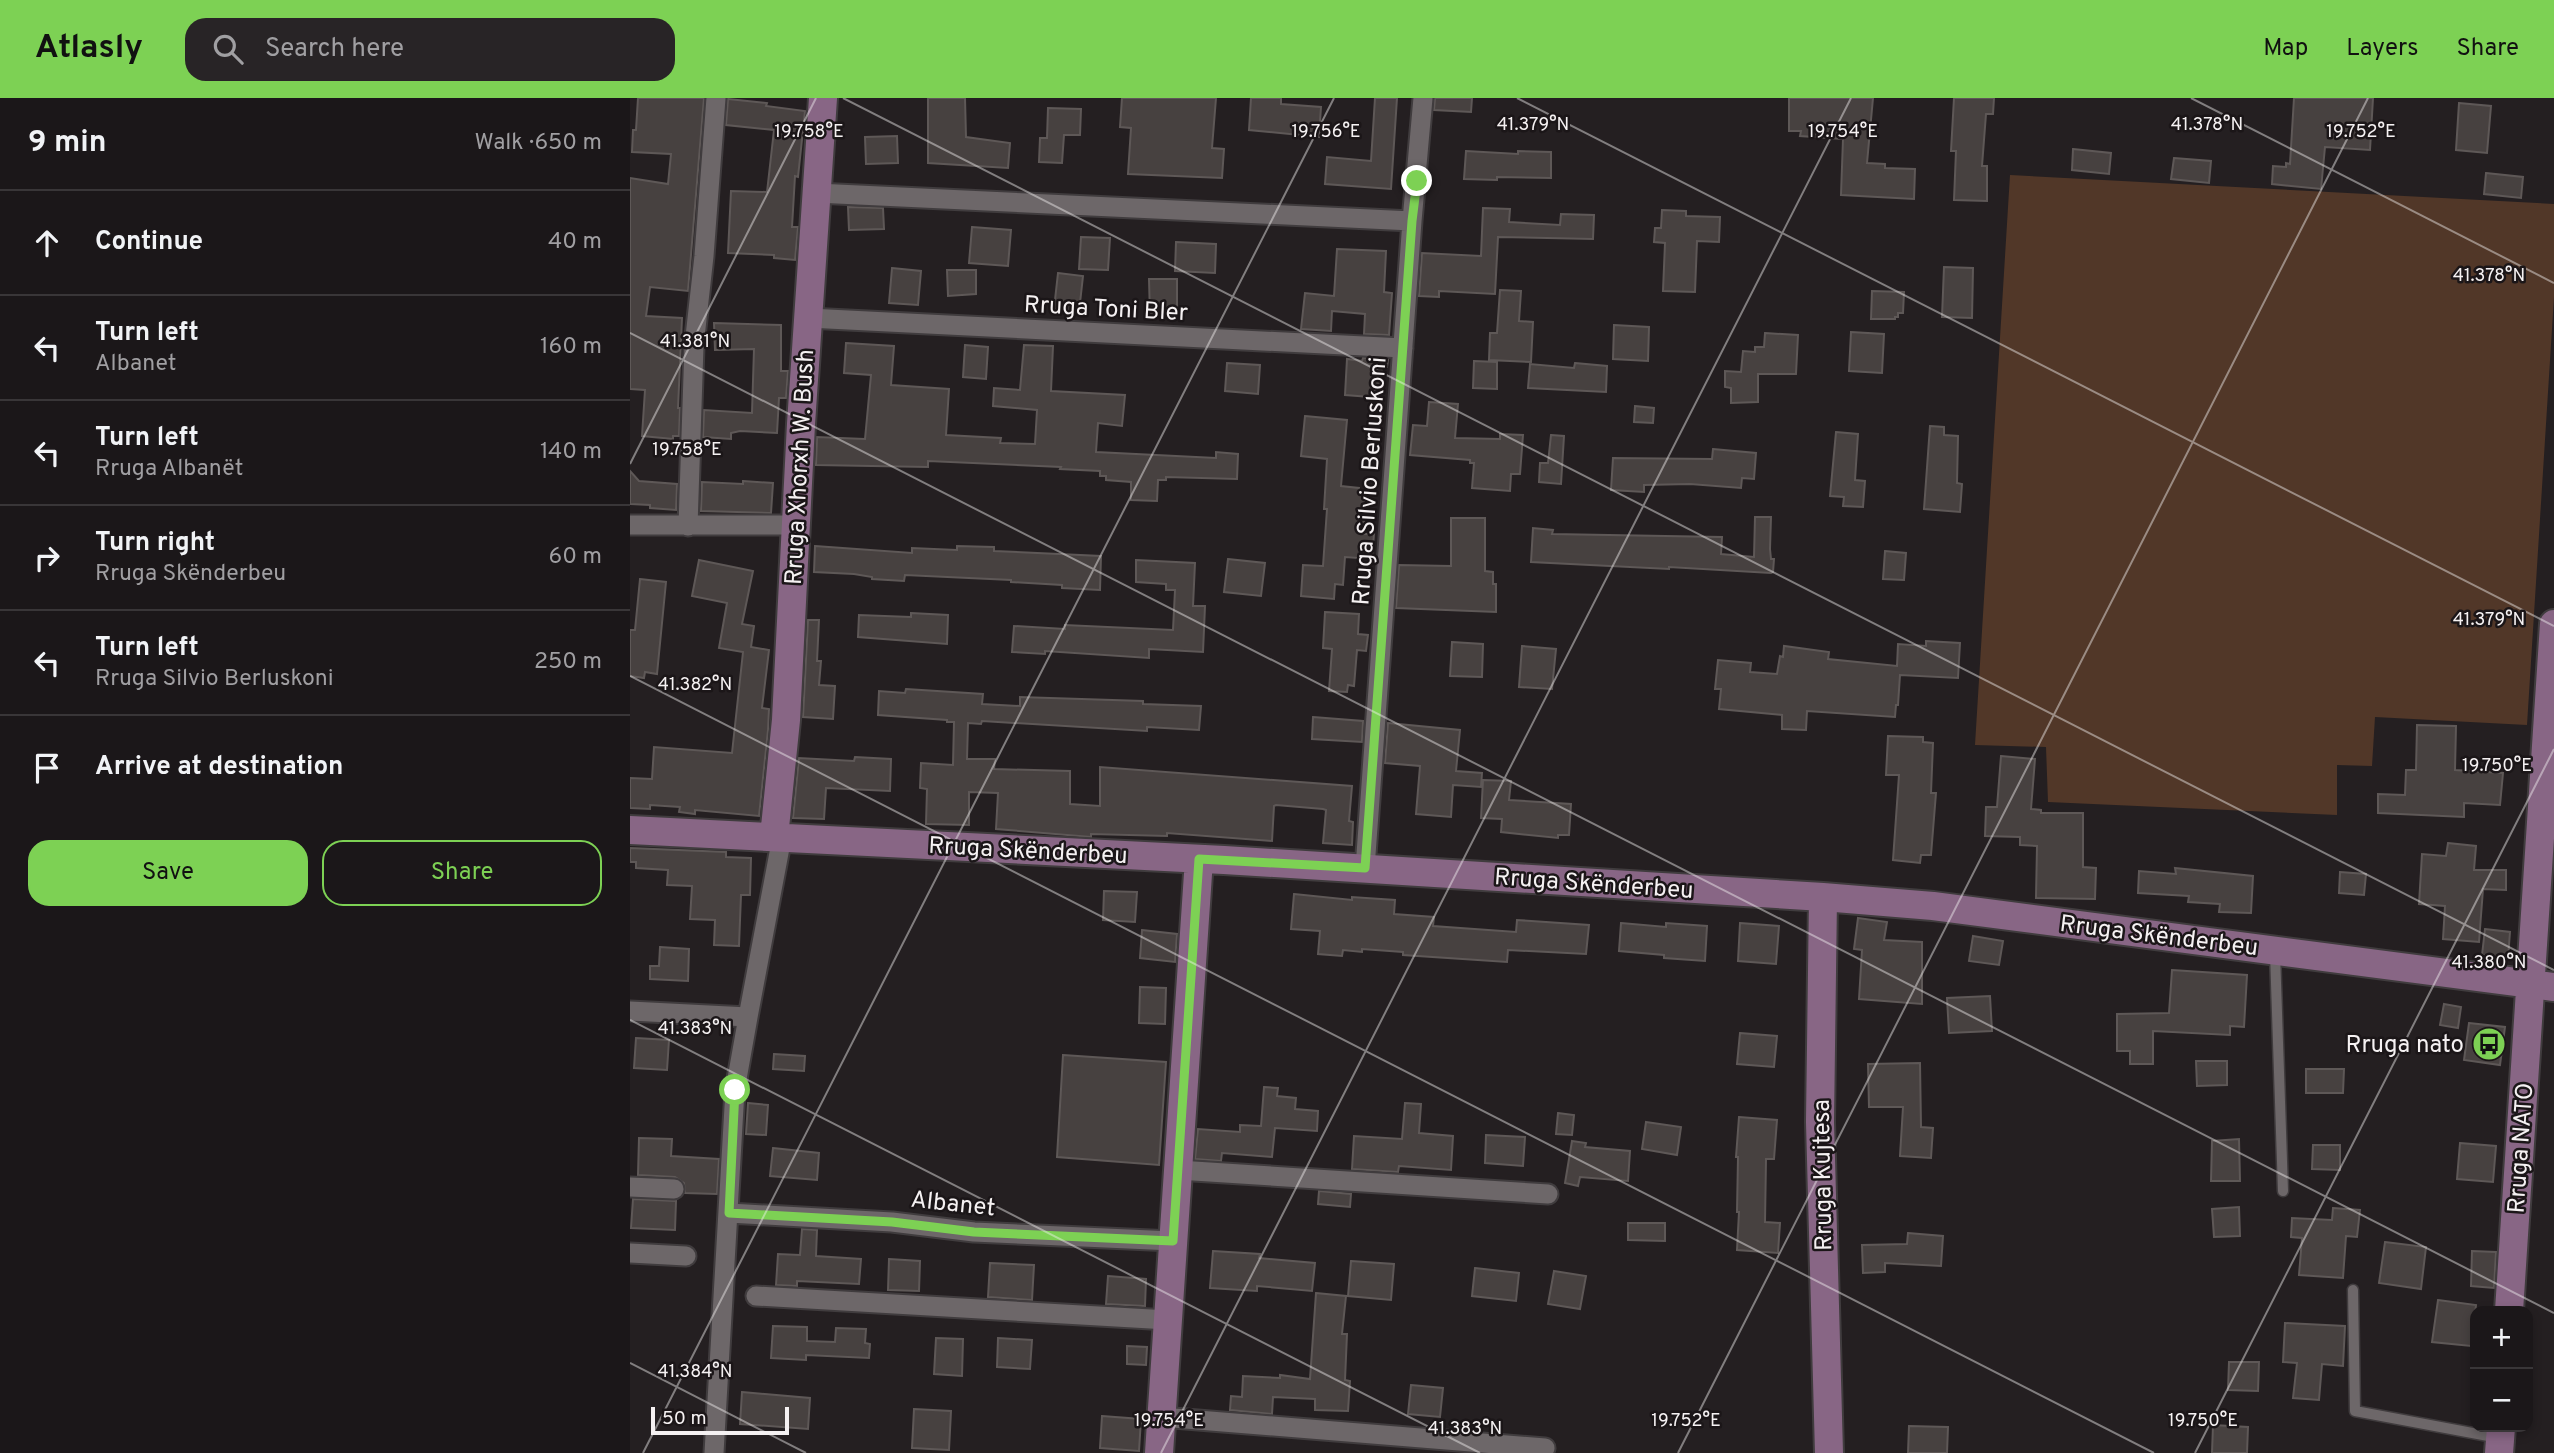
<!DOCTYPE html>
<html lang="en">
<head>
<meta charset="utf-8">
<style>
	:root { --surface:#1b1719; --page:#282426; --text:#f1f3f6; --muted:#a09fa2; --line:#393638; --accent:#7dd154 }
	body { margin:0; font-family:Overpass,sans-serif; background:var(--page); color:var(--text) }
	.controls { position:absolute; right:21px; bottom:21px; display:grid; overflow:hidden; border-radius:14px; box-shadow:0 4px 10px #0003 }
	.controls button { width:63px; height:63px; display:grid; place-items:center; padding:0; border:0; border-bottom:2px solid var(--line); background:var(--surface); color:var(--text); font:35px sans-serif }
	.scale { position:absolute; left:21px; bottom:18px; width:138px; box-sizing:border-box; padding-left:7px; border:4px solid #f5f1f2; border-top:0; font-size:19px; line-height:24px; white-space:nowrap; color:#f5f1f2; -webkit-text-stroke:5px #1b1618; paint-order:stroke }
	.stop { position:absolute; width:21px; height:21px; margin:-16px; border:5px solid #7dd154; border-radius:50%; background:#fff }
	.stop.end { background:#7dd154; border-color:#fff; box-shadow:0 2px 7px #0008 }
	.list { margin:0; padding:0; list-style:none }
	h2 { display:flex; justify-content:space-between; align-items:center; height:91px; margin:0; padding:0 28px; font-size:30px }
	h2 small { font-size:23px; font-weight:400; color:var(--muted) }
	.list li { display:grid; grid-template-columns:46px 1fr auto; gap:21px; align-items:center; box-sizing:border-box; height:105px; padding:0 28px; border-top:2px solid var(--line) }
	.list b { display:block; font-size:26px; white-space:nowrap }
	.list p { margin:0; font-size:23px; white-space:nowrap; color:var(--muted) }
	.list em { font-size:23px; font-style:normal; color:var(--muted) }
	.actions { display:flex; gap:14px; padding:21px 28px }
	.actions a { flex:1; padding:16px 0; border:2px solid var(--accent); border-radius:21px; text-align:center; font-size:24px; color:var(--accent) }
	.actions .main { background:var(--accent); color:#111 }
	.icon { flex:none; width:38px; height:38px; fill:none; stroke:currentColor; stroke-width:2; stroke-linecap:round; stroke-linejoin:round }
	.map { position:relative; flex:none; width:1924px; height:1355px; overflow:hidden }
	header { display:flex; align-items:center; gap:42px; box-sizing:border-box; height:98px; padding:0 35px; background:var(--accent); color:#111 }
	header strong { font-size:33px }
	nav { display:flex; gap:38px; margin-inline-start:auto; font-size:24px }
	.search { width:490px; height:63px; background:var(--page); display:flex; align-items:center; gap:18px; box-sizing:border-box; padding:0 24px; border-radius:21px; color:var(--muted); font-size:26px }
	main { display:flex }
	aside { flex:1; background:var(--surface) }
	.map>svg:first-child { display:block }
	.green { fill:#513728 }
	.building { fill:#474140; stroke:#5e5857; stroke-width:2 }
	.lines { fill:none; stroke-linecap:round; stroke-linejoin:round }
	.lane-casing { stroke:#403c3e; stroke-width:13 }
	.street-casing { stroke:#403c3e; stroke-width:23 }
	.secondary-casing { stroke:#403c3e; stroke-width:32 }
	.lane { stroke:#6d6769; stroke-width:10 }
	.street { stroke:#6d6769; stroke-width:19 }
	.secondary { stroke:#886685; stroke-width:28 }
	.route { stroke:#7dd154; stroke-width:9 }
	.ticks { fill:none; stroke:#f5f1f2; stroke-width:2; stroke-opacity:0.45 }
	.labels { text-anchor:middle; stroke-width:5; stroke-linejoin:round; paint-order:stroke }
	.street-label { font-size:24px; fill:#f5f1f2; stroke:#1b1618 }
	.poi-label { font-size:24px; fill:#f5f1f2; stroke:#1b1618; text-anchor:end }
	.ticks-label { font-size:18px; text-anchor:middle; fill:#f5f1f2; stroke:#1b1618; stroke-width:5; stroke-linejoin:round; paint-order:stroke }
</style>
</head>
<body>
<header>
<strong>Atlasly</strong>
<div class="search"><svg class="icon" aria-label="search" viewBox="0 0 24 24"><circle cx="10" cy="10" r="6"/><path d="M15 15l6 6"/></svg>Search here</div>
<nav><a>Map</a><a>Layers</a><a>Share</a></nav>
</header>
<main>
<aside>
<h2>9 min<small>Walk · 650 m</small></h2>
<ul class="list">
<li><svg class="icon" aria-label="ahead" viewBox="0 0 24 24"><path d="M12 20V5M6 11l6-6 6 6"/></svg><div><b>Continue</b></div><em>40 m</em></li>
<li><svg class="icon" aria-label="left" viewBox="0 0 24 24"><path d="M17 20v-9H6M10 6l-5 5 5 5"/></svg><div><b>Turn left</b><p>Albanet</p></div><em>160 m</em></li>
<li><svg class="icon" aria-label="left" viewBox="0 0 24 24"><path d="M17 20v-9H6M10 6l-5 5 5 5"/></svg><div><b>Turn left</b><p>Rruga Albanët</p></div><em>140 m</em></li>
<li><svg class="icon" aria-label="right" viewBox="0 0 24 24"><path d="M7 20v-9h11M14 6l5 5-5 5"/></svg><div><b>Turn right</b><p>Rruga Skënderbeu</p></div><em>60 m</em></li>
<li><svg class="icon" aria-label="left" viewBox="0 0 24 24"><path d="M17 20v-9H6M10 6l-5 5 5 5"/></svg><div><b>Turn left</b><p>Rruga Silvio Berluskoni</p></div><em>250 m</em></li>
<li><svg class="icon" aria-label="arrive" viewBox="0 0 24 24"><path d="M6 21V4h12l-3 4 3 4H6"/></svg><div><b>Arrive at destination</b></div></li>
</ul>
<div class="actions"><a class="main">Save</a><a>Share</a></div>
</aside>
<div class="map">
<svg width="1924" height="1355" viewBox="0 0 1924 1355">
	<rect width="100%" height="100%" fill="#241f21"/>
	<path class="green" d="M1380,77l544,29v93l-27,428 -152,-8 -3,49 -35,-1v50l-289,-13 -2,-55 -71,-2z"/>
	<path class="building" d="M8,0h66l-16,193 -38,-4 -4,29 36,2 -4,90h2l-1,28h-6v3l-31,-3 3,-46 -15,-1v-211l38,6 3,-30 -39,-2 1,-22h3z
		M298,0h37l1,39 44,6 -2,25 -80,-5z
		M492,0h94l-4,50 12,1 -2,29 -94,-4 3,-46 -11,-1z
		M621,0h30v6l40,3 -2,30 -70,-7z
		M745,0h22l-6,91 -66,-5 2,-27 44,4z
		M805,0h37l-1,14 -37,-2z
		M1159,0h84l-6,65 18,1v4l30,1 -1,30 -73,-4 2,-56 -43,-3 1,-5h-12z
		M1324,0h40l-1,16h-7l-4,52h5v35l-33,-1 2,-49h-5z
		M1664,0h79l-3,52 -45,-3 -4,42 -49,-5 1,-18 13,1v-4l4,1z
		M98,1l39,4 -1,3 39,5 -7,66 -3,-1 -3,51h6l-3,33 -21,-2v-3l-46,-2 3,-62 36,1 7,-62 -48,-5z
		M1829,5l32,3 -4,47 -31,-3z
		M418,10l33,1 -1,26h-16l-2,28 -23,-1 1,-24h7z
		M267,38l1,27 -32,1 -1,-27z
		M1443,51l38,4 -2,21 -37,-4z
		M836,53l52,3v-3l33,1v26l-54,-1v3l-33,-1z
		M1544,60l37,3 -2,22 -38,-4z
		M1856,75l37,4 -2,21 -37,-4z
		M218,109l35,1 1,21 -35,1z
		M853,110l27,1 -1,13 51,3 1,-11 33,1 -1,24 -95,-2 -3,57 -56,-3v6l-20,-1 3,-43 59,3z
		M1032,112l24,1v5l34,1 -1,25 -22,-1 -2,51 -32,-1 2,-48 -11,-1 1,-14h6z
		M342,129l39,3 -3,36 -39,-3z
		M451,139l29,1 -2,32 -29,-1z
		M546,144l40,2 -1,29 -40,-2z
		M707,151l49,2 -2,41 8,1 -3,42 -25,-1 1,-20 -33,-3 -1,20 -30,-2 4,-36 29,3z
		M1314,169l29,1 -1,50 -30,-1z
		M262,170l29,3 -3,34 -29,-2z
		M317,172h29v24l-28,2z
		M428,175l25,3 -4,36 -25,-3z
		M519,181h28v37h-27z
		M870,192l21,1 -2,30 14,1 -2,40 -42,-2 1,-27h7z
		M1242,193l32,1 -1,21h-5v4h-3v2h-24z
		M84,225l67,2v46h7l-2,27h-7l-2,35 -37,-2 -9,2v6l-28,-2 1,-27 48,3 2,-64 -39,1z
		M984,227l35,2 -1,34 -35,-2z
		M1221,234l33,2 -2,39 -33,-2z
		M1135,235l33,2 -2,39h-38v28l-27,1v-15l-6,-1v-16l16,1 2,-21 12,1v-5h9z
		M216,245l48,3 -3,39 58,4 -3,46 55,3 -1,5 35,1 2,-34 -44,-4 1,-18 26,2 4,-45 29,1 -2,45 74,4 -3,31 -24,-3 -2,29 120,6v-6l22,2 -1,25 -71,-2v3h-8l-1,21 -26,-1v-18l-25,-2v-4h-6v-5l-40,-2 1,-2 -133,-6v6l-112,-2 1,-28 48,2 6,-64 -27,-2z
		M335,247l23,2 -2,32 -23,-2z
		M733,260l25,2 -1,7h-5l-2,24 -10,-1v7l-25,-2 2,-36 15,2z
		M844,263l23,1v27l-24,-1z
		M597,265l33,2 -2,29 -33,-3z
		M945,265l32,3 -1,26 -78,-4 2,-24 44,4z
		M799,304l29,2 -3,34 45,1v-5l23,1 -3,39h-9l-1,17 -38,-3 2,-25h-4v-3l-60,-5 3,-30 14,1z
		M1005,308l19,2 -1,15 -19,-1z
		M675,318l42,4 -6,66 18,2v5l6,1 -1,40h10l-2,25 -27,-2 -2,28 -8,-1 -1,15 -33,-3 2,-31 20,1 4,-57h-3l3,-50 -26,-3z
		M1300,328l14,1v8l14,1 -1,47 5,1 -2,28 -36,-3z
		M1206,334l22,2 -3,46 10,1 -2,26 -20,-1 1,-9 -14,-1z
		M921,337l13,1 -3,48 -22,-2 1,-19h8z
		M1083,351l43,4 -2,26 -12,-1 -1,10 -51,-4 -46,1v7l-33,-2 2,-32 99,1z
		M0,373l9,10 38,3 -1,26 -26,-2v-3l-20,-1z
		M113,383l30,2 -2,30 -70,-2 1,-29 41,2z
		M1125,419h16l-1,32 1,10h3l-1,13 -2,1 -102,-6v2l-138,-7 2,-34 20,2 -1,4 170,3 -1,17 33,3z
		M821,420h34v53l8,1v12h3v28l-100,-4 3,-43 52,1z
		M185,448l97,7v-5l45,2v-4l37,1v4l107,5 -1,34 -38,-2v-3l-51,-3v-2l-106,-5 -1,6 -32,-2v-2l-18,-3 -40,-2z
		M1255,453l21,2 -2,27 -21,-1z
		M598,461l37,4 -4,33 -37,-4z
		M69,462l54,11 -11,53 12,2 -3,21 18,3 -7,58 7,1 -1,21 -9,86 -64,-6v4l-16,-2 1,-5 -30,-2v4l-20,-1v-30l22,1 2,-32 78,6 11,-101 -24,-4 8,-45 -35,-7z
		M506,462l59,3 -2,43h12l-2,46 -54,-3v9l-104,-7v3l-33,-2 2,-26 51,3v-4l108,5 2,-40h-9v-6l-30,-2z
		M10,481l26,3 -9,92 -12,-2 -1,6 -14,-2v-46h5z
		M695,514l34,2 -1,20 10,1 -2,16 -9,-1 -3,36 -6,-1 -1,7 -18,-1 3,-42 -9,-1z
		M281,515l37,2 -1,29 -89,-7 1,-22 52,2z
		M178,522h11l-2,41h4l-2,24 16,1 -2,33 -30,-2z
		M1296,543l34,2 -2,35 -58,-3 -2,30h-2l-1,12 -88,-6 -1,19 -24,-1v-14l-63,-6 2,-20h-6l3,-29 33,3 -1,9 27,2 3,-18 3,1 1,-11 45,6 -1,7 69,7 1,-22 28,2z
		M822,544l31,2 -1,33 -32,-1z
		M892,548l34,3 -4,40 -33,-2z
		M276,591l77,5 -1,10 38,2v-9l123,4v3l58,2 -2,24 -52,-3v4l-165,-10 -1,3 -13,-1 -1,36h28l-1,10 76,2v33l30,2v-39l252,19 -3,35 4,1 -1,23 -29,-2 3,-33 -3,-1 -47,-4 -2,1 -2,35 -105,-8v3l-76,-2v3l-95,-8 2,-36 -29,-1v33l-43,-1 1,-35 -7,-1 1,-25 32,2 1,-43h-7v-2l-69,-5 1,-24 26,2z
		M683,619l50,4 -1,21 -50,-3z
		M758,625l72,7 -4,41 26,2 -1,14 -28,-2 -2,32 -35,-3 4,-48 -35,-3z
		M1787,627l39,1 -1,44 48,3 -3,32 -36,-2v14l-86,-4v-19l27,1 1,-25h10z
		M1258,638l35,1v5l10,1 -2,50h5l-5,62h-10l-1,8 -27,-3 6,-85h-13z
		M1371,658l34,3 -4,50 10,1v3h42v54l13,1 -1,31 -59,-1 1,-52 -17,-1v-8l-35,-1 1,-29h11z
		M225,659l36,2 -1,32 -64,-3 -2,31 -31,-1 6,-60 55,3z
		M853,682l28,1 -2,19 62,4 -2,31h-11v3l-57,-6 1,-13 -21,-1z
		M1818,745l28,3 -2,24h32v20l-23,-1 -4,53 -36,-3 2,-33 -26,-2 3,-50 24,2z
		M0,750l96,4v5l25,1 -1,37h-9l-2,51 -25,-1 1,-25 -25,-1 2,-33 -25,-1 1,-15 -32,-2v-6h-6z
		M1545,770l78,8 -2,37 -32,-1 1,-8 -32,-2 1,-6 -51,-3 1,-22 37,3z
		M1710,774l26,2 -2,21 -25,-2z
		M474,793l33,1 -2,30 -32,-2z
		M664,796l58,6v-3l43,3 -1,14 40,3 -1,9 83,6 1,-12 72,5 -3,29 -78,-4 -1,12 -104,-7v-3l-41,-3v3l-19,-2 -1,6 -24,-2 2,-23 -29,-2z
		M1228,820l29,4 -3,18 38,2v62l-63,-5 3,-49 -8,-1z
		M991,825l45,4v-4l41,3 -2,35 -41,-3v-3l-45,-4z
		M1110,825l39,3 -3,38 -38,-3z
		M1855,831l25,3 -2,26 -26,-3z
		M512,832l35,4 -2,28 -35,-4z
		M1343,838l30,5 -4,24 -30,-4z
		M30,849l29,2 -1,32 -38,-2v-13h9z
		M1542,872l75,5 -3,52 -14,-1v9l-77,-4v33h-23v-13h-13v-37l52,-1z
		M510,889l26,1 -1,36 -26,-1z
		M1360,898l2,35 -43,2 -2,-35z
		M1814,906l17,3 -3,21 -18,-3z
		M1839,925l36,4 -5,38 -36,-5z
		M1110,935l37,3 -3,31 -37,-3z
		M6,940l33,2 -2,30 -33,-2z
		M144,956l31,2 -1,15 -31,-2z
		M433,957l103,7 -7,103 -102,-8z
		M1566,963h31v24l-30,1z
		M1290,965l1,64 12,1 -2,30 -31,-2 3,-49h-34l-1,-43z
		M1676,971h38l-1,24h-37z
		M634,989l14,1 -1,8 19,2 -1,11 23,2 -1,20 -42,-3 -3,29 -50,-4 -1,8 -26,-2 3,-30 42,3v-7l21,1z
		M118,1005l20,2 -2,30 -20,-1z
		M775,1005l16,1 -2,29 34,3 -2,34 -52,-4 -1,6 -46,-3 2,-33 48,3z
		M928,1015l16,2 -2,20 -16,-1z
		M1109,1019l38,3 -3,39h-8l-1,63 15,1 -2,30 -41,-3 2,-38h-2l1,-55h-2z
		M1016,1024l35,5 -4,28 -35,-6z
		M856,1037l39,2 -2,29 -38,-3z
		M9,1040l33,1 -1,17 48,3 -2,35 -32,-1 -1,-10 -9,-6 -37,-2z
		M1609,1041l1,42h-29l1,-40z
		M942,1043l14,2 -1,4 45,4 -2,30 -48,-4 -2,9 -13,-3z
		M1830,1045l36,3 -3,36 -36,-3z
		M1683,1047h27v25l-28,-1z
		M143,1050l46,5 -2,27 -47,-4z
		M689,1093l32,3 -1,13 -32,-3z
		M3,1101l43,2 -1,29 -44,-2z
		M1609,1109l1,29 -26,1 -2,-28z
		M1703,1110l27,2 -3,27 -11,-1 -3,42 -44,-3 3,-37 -11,-1 1,-19 40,2z
		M998,1125h37v18l-37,-1z
		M172,1131l15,1 -1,26 45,3 -2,25 -62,-3v5l-21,-1 2,-31 22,1z
		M1278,1135l35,3 -2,30 -56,-3v9l-22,1 -1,-28 45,-1z
		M1755,1144l41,5 -5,42 -42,-6z
		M583,1153l47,3 -1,4 56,5 -3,28 -55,-5v5l-47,-3z
		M1842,1153l24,1 -2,36 -23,-2z
		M259,1161l31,2 -1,30 -31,-1z
		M721,1163l43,3 -3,36 -43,-4z
		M360,1165l44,2 -2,35 -44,-3z
		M845,1170l44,5 -3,28 -44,-5z
		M924,1173l32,5 -6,33 -32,-5z
		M478,1178l38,3 -1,27 -39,-2z
		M686,1195l30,3 -4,38h5l-2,46 5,1 -2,30 -33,-1v-11l-42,-2 -1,17 -42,-4 1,-14 11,1 1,-21 37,2v-3l30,4z
		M1808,1202l38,5 -5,41 -39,-4z
		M1655,1225l60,3 -2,40 -21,-2 -3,36 -26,-2 4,-35 -14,-1z
		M143,1228l34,1v14l28,1 1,-14 30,1 -1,14 5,1 -1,14 -63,-3v5l-35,-2z
		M306,1240l27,1 -1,37 -28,-2z
		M368,1240l34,2 -2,29 -33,-2z
		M497,1248l20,1 -1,18 -19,-1z
		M1599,1264h30l-1,29 -30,-1z
		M781,1287l32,3 -3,29 -32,-3z
		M112,1294l68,6 -2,31 -68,-5z
		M284,1311l37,2 -2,39 -37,-2z
		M472,1318l39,3 -2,32 -39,-3z
		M1583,1327l35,2 -1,26h-35z
		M1279,1328l39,1 -1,26h-39z"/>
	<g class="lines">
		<defs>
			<path id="lane" d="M1645,855l8,238
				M1723,1192l2,121 144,27"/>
			<path id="street" d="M186,95l596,28
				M178,220l595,30
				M0,427h165
				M58,428l6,-180 10,-90 12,-158
				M735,770l47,-647 11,-123
				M0,913l118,6 34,-180
				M548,1072l370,24
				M0,1089l44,2
				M99,1115l163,9 82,10 199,9
				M0,1155l56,3
				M126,1198l412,24
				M531,1319l384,31
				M84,1355l21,-363 13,-73"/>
			<path id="secondary" d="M0,732l594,30 599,37 110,9 621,81
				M144,739l12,-117 15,-296 22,-326
				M1193,799l-3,225 9,331
				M1879,1213l45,-687
				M529,1355l40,-594
				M1869,1355l2,-26"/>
		</defs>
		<use href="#lane" class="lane-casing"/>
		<use href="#street" class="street-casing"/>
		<use href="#secondary" class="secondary-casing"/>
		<use href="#lane" class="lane"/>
		<use href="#street" class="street"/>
		<use href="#secondary" class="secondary"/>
	</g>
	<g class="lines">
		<path class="route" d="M105,992l-6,123 163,9 82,10 199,9 26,-382 166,9 47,-647 5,-40"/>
	</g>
	<path class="ticks" d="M213,0l1711,872M887,0l1037,528M1561,0l363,185M0,235l1924,980M0,366l186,-366M0,578l1524,777M0,922l850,433M0,1265l176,90M13,1355l691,-1355M531,1355l690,-1355M1048,1355l690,-1355M1565,1355l359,-704"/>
	<defs>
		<symbol id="bus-disc" viewBox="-11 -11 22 22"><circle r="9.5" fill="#7dd154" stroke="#1b1618"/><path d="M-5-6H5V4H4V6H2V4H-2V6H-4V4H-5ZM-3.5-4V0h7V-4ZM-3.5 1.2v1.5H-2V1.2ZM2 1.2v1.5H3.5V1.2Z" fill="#111"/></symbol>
	</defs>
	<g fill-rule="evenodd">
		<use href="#bus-disc" x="1840" y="927" width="38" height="38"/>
	</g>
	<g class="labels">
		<g class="street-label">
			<text transform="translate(476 210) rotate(3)" y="8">Rruga Toni Bler</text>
			<text transform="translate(169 369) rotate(-87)" y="8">Rruga Xhorxh W. Bush</text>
			<text transform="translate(739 383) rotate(-86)" y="8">Rruga Silvio Berluskoni</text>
			<text transform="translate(398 752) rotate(3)" y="8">Rruga Skënderbeu</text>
			<text transform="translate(964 785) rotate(4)" y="8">Rruga Skënderbeu</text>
			<text transform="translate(1529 837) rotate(7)" y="8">Rruga Skënderbeu</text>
			<text transform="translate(1890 1050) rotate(-86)" y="8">Rruga NATO</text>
			<text transform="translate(1192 1077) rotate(-91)" y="8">Rruga Kujtesa</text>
			<text transform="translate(323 1105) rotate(6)" y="8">Albanet</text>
		</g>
		<g class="poi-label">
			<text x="1834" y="954">Rruga nato</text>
		</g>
	</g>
	<g class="ticks-label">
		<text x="903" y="32">41.379°N</text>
		<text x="1577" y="32">41.378°N</text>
		<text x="179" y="39">19.758°E</text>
		<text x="696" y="39">19.756°E</text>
		<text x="1213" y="39">19.754°E</text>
		<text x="1731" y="39">19.752°E</text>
		<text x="1859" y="183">41.378°N</text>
		<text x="65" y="249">41.381°N</text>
		<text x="57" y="357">19.758°E</text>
		<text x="1859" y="527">41.379°N</text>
		<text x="65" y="592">41.382°N</text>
		<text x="1867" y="673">19.750°E</text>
		<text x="1859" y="870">41.380°N</text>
		<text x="65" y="936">41.383°N</text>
		<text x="65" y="1279">41.384°N</text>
		<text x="539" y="1328">19.754°E</text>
		<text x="1056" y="1328">19.752°E</text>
		<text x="1573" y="1328">19.750°E</text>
		<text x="835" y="1336">41.383°N</text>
	</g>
</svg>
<div class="controls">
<button>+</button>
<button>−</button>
</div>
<div class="scale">50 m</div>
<div class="stop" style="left:105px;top:992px"></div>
<div class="stop end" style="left:787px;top:83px"></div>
</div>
</main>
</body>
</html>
